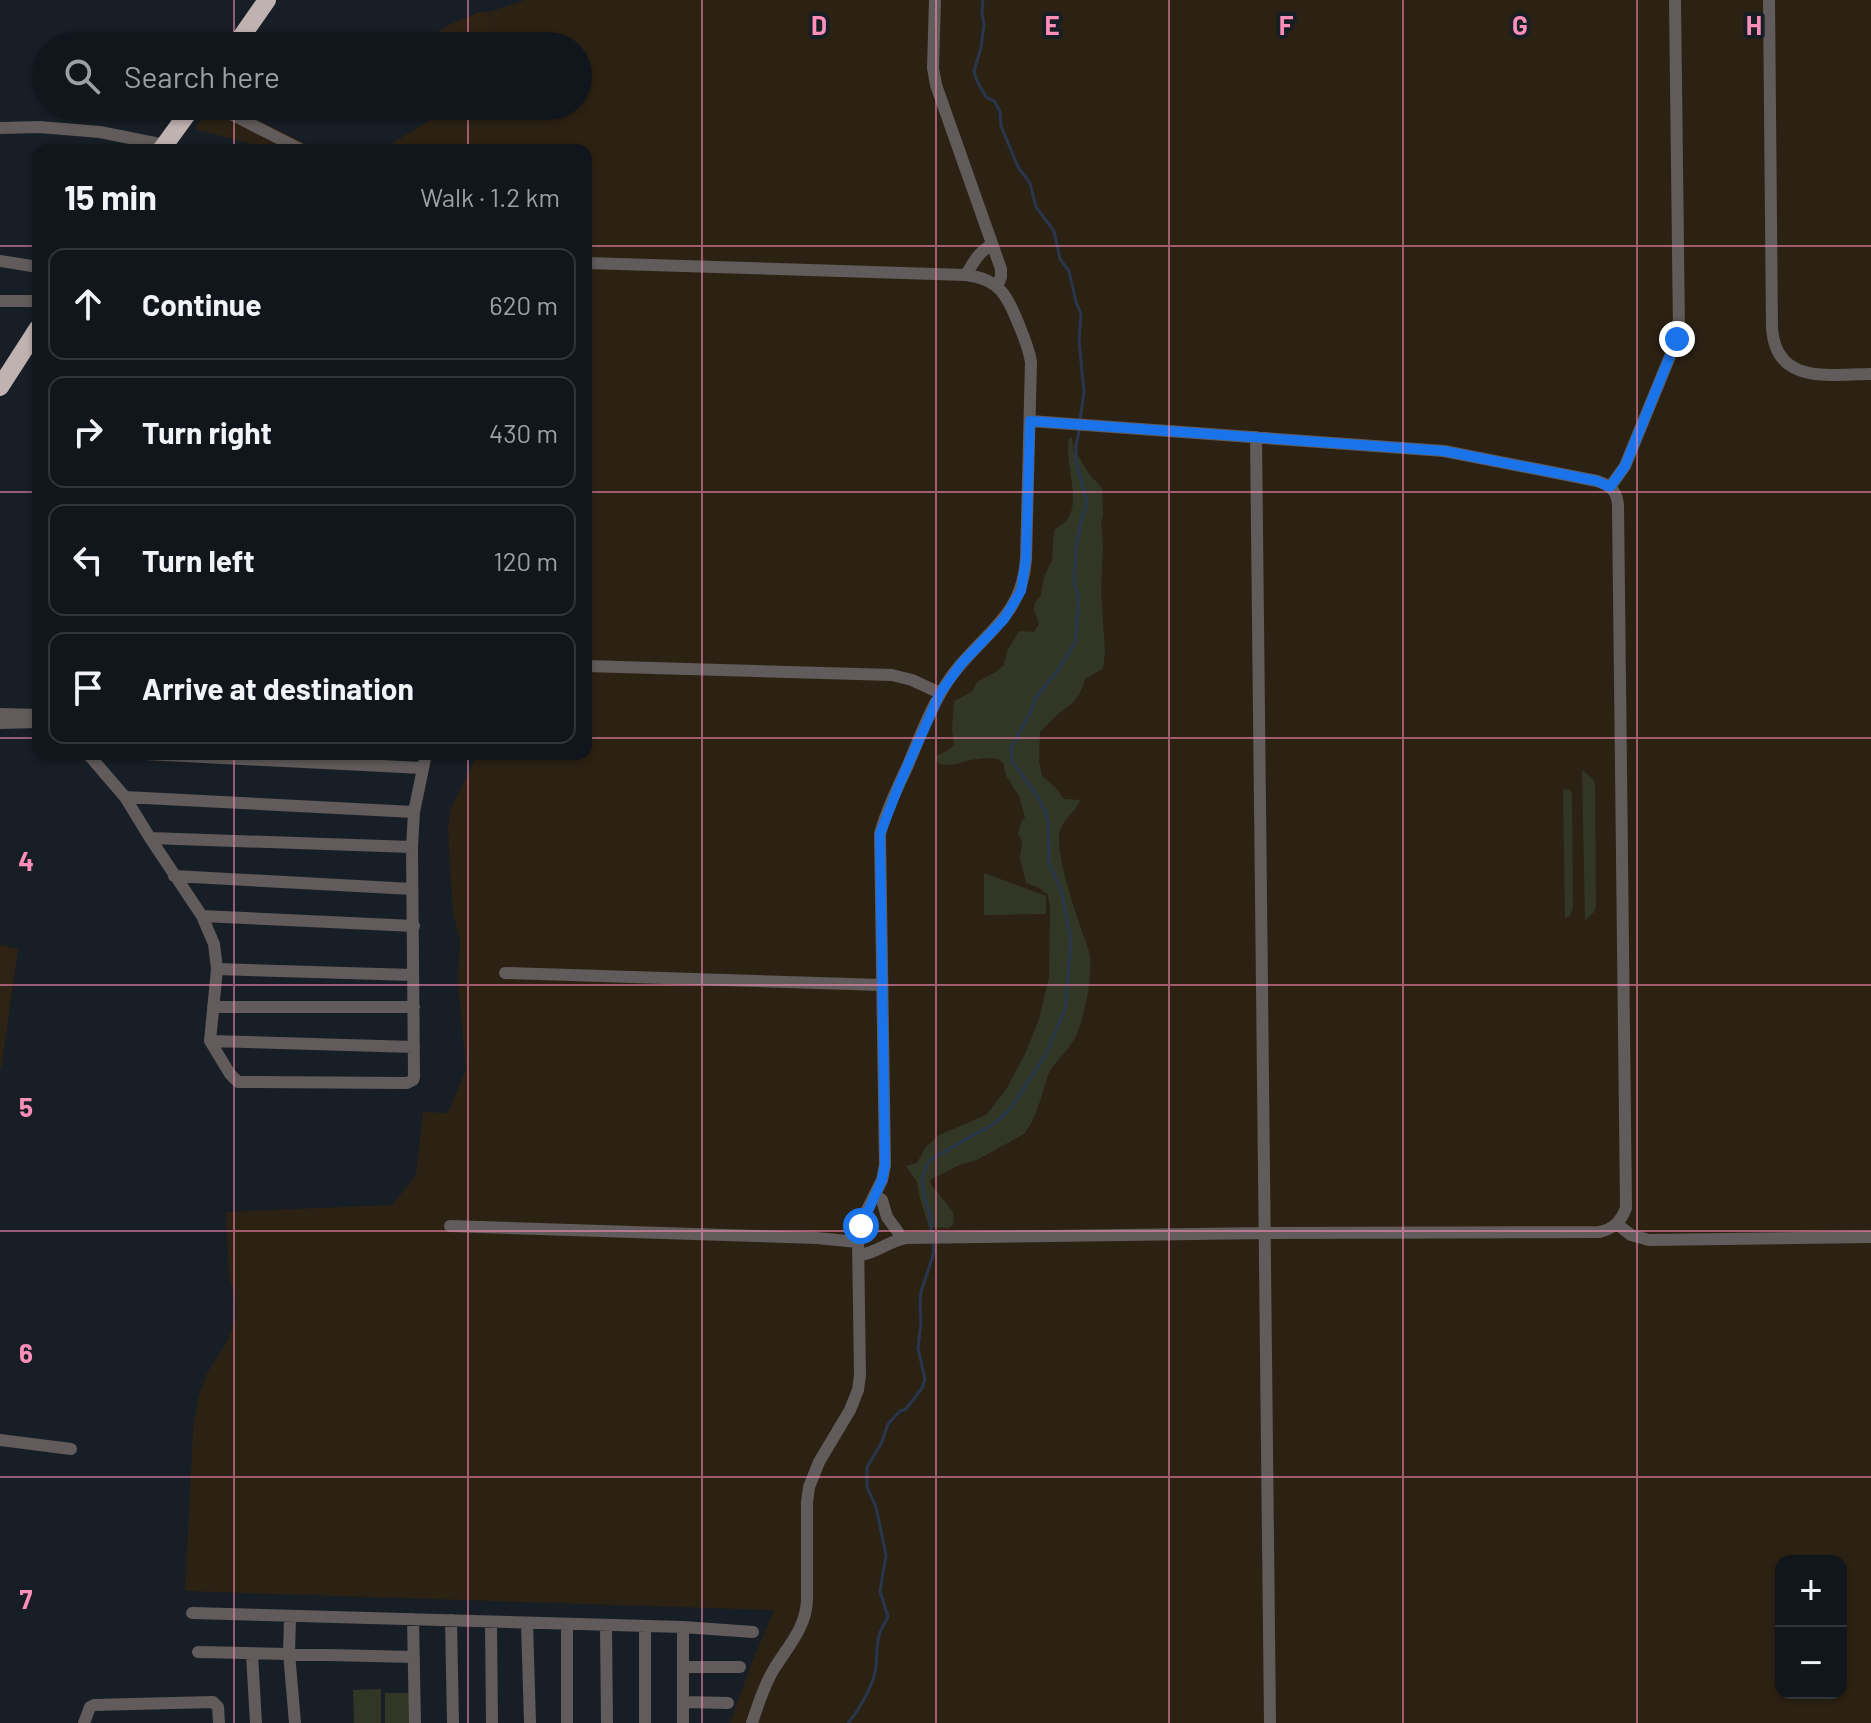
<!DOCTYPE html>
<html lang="en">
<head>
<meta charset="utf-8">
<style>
	:root { --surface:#11161c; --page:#1e2329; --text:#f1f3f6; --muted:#9c9fa3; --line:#30353b }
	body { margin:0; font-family:Barlow,sans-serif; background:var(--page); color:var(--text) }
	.controls { position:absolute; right:24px; bottom:24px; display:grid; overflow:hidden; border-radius:16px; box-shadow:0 2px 6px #0004 }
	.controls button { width:72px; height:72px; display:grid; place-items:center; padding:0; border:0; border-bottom:2px solid var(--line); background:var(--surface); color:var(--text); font:40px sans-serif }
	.stop { position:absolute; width:24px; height:24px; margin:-18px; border:6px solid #1a73e8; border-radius:50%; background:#fff }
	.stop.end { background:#1a73e8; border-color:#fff; box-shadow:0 2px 8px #0008 }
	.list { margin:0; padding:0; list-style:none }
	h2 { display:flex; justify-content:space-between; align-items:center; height:104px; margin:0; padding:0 32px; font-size:34px }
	h2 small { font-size:26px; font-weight:400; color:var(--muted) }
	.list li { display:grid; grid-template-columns:52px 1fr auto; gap:24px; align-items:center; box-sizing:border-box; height:112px; margin:0 16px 16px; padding:0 16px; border:2px solid var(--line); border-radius:16px }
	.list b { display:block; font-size:30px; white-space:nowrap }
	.list em { font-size:26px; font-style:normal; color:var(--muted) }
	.icon { flex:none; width:44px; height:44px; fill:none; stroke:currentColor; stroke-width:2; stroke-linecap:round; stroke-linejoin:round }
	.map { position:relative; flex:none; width:1871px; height:1723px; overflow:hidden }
	.search { position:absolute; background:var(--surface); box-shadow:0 2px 6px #0004; left:32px; top:32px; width:560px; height:88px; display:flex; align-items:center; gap:20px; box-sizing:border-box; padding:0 28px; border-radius:44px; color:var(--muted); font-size:30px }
	.panel { position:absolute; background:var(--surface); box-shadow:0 2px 6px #0004; left:32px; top:144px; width:560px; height:616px; border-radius:16px }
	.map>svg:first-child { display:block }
	.industrial { fill:#2c2213; fill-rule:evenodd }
	.education { fill:#2e2214 }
	.green { fill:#313724 }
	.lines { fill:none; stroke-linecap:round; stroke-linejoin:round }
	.stream { stroke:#28364e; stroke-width:3 }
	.minor { stroke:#615b5b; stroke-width:12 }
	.highway { stroke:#c1b2b2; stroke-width:18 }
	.route { stroke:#1a73e8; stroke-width:10 }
	.grid { fill:none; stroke:#ff8eb9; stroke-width:2; stroke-opacity:0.55 }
	.grid-label { font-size:26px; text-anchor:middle; font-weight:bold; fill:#ff8eb9; stroke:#171e25; stroke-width:8; stroke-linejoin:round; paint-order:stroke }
</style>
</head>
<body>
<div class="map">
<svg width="1871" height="1723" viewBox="0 0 1871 1723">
	<rect width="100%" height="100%" fill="#171e25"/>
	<path class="industrial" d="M525,0h1346v1723h-1141l22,-61 22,-52 -589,-19 8,-161 6,-34 8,-23 20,-31 9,-27 -1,-18 -6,-20 -3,-65 166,-7 24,-30 7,-63 25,1 18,-44 -8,-85 2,-43 -7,-29 -5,-83 3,-21 27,-54h108v-604h-205l72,-44h125v-60h-88l-1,-34zM1781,1561h60v132h-60z
		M210,106h20l88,44h-43l-80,-21z"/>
	<path class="education" d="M479,12h10l1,34h-74l33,-21z
		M0,945l18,4 -17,121h-1z"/>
	<path class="green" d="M1069,438h3l2,14 5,5 10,17 13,14 1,28 -2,6 2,23 -2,47 4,59 -2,18 -18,10c-7,24 -13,23 -30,38 -5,5 -10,10 -15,15l-1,29 3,15 14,12 8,11 16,1c-4,13 -20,20 -21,36 -2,25 20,87 29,112 8,18 -5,80 -16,95 -7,11 -21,22 -25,35 -6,18 -10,40 -23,56l-47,26 -18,5 -29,15 1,4 22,28 1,8 -1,5 -4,3 -20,-1 -9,-28 -3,-17 -11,-16 11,-3 8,-15 14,-13 47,-20 21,-27 18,-34 14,-35 10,-42 1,-69 -2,-13 -7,-6 -15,-6 -6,-25 2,-17 -4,-7 2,-9 5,-8 -6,-21 -13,-20 -3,-13 -5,-4 -12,-1 -17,2 -12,4 -13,1 -6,-2 -3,-6c7,-5 13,-5 19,-12l-2,-17 2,-27 18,-9 5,-10 19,-10 8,-7 3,-14 12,-20 15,1 5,-8 -5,-15 1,-6 6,-8 3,-18 8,-17 2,-30c5,-4 12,-7 15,-13 11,-21 -5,-56 0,-79z
		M1582,770l11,9 2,6 1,121 -2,6 -9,8z
		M1563,789l7,1 2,4 1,114 -3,8 -5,2z
		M984,873l62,23v18l-62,1z
		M381,1689v34h-27l-1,-33z
		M385,1693h27v30h-27z"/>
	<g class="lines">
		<path class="stream" d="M983,0l-1,13 2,12 -3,23 -7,23 3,10 9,16 8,4 6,10 1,15 17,41 12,16 6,24 18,24 6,28 9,12 7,31 5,12 -2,26 5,52 -4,28
			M931,1236c0,-7 1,-13 -1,-20 -5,-22 -14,-34 0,-56l65,-37 16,-15 35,-54 19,-45 6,-67 -9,-49 -13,-30 -1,-42 -3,-11 -10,-17 -23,-32 -1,-13 20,-37 4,-12 23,-29 17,-27 3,-35v-13l-4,-12 2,-36 5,-26 6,-19 -11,-40v-17l4,-18
			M848,1723c11,-13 27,-40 28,-57 2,-23 -1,-28 12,-49l-8,-26 6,-36 -10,-48 -9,-20v-20l14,-23 7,-20 12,-13 6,-2 16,-21 3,-9 -7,-31 3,-25 -1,-19 1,-12 13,-40 -1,-9"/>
		<path class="minor" d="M935,0l-2,68 3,17 65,184v8l-4,9
			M1769,0l3,328c4,58 58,46 99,46
			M215,106l87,44
			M0,128l39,-1 61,5 65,13
			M0,261l38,6
			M586,263l380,12c34,4 41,21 53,50 5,12 10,24 12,37l-5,197c-4,61 -47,76 -78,122 -17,26 -28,55 -40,84 -10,22 -22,45 -28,69l5,331 -3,15 -15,30 -9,28 2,137 -2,15 -8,20 -31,52 -10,25 -2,15v98c-1,28 -19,46 -33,69 -10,16 -16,36 -22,54
			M966,275c7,-12 13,-24 26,-30
			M0,301h38
			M1256,437l14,1286
			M1610,487l15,-21 48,-117 6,-18 -4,-331
			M586,666l306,9 20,5 28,13
			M0,714l38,1
			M0,723l38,-1
			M88,754l37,43 25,41 52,78 12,28 3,25 -7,72 20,33 8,8 169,1 6,-3 1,-3 -2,-230 2,-35 12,-58
			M144,754l278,14
			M125,797l289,15
			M150,838l262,9
			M174,876l238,13
			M202,916l212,10
			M217,969l196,6
			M505,973l376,12
			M213,1007h201
			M210,1041l204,6
			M875,1195l7,5 5,17 11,15 2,6
			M1617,1224l14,11 18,5 222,-3
			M450,1226l367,12 40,4
			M858,1255c18,-1 30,-14 48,-17l359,-5 334,-1c15,-3 22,-11 27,-24l-8,-703c-1,-14 -8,-20 -21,-24l-153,-30 -414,-30
			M0,1440l71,9
			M192,1613l491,14 70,5
			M290,1617l-1,36 6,70
			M413,1619l2,104
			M451,1620l2,103
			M491,1622l1,101
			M527,1623l3,100
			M567,1624v99
			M606,1625l1,98
			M645,1626v97
			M198,1652l216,5
			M252,1655l4,68
			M683,1667h57
			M683,1702l45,1
			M84,1723l6,-16 4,-2 119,-3 5,5 1,16
			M683,1723v-96"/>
		<path class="highway" d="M235,46l32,-46
			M161,150l32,-44
			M0,387l38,-59"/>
	</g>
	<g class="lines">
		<path class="route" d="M861,1226l21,-46 3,-15 -5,-331 19,-49 41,-92 21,-29 43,-45 17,-28 5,-32 4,-138 414,30 153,30 13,6 15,-21 52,-127"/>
	</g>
	<path class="grid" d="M234,0v46M468,0v46M702,0v1723M936,0v1723M1169,0v1723M1403,0v1723M1637,0v1723M234,106v44M468,106v44M0,246h38M586,246h1285M0,492h38M586,492h1285M0,738h38M586,738h1285M234,754v969M468,754v969M0,985h1871M0,1231h1871M0,1477h1871"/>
	<g class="grid-label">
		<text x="819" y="35">D</text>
		<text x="1052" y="35">E</text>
		<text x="1286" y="35">F</text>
		<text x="1520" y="35">G</text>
		<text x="1754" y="35">H</text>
		<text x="26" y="871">4</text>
		<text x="26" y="1117">5</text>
		<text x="26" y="1363">6</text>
		<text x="26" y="1609">7</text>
	</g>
</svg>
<div class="controls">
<button>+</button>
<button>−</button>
</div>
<div class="stop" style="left:861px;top:1226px"></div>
<div class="stop end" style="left:1677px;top:339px"></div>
<div class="search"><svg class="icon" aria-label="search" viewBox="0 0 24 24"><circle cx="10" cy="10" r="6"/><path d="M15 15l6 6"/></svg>Search here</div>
<section class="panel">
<h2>15 min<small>Walk · 1.2 km</small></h2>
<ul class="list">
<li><svg class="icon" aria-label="ahead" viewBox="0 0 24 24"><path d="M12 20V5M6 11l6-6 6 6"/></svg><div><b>Continue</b></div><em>620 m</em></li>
<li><svg class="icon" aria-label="right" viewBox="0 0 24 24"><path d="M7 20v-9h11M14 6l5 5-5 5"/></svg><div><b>Turn right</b></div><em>430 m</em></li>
<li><svg class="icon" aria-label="left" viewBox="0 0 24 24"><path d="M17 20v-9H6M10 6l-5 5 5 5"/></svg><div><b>Turn left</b></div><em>120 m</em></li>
<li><svg class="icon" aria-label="arrive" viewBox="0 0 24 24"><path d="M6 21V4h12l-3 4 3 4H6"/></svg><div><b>Arrive at destination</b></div></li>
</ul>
</section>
</div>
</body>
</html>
